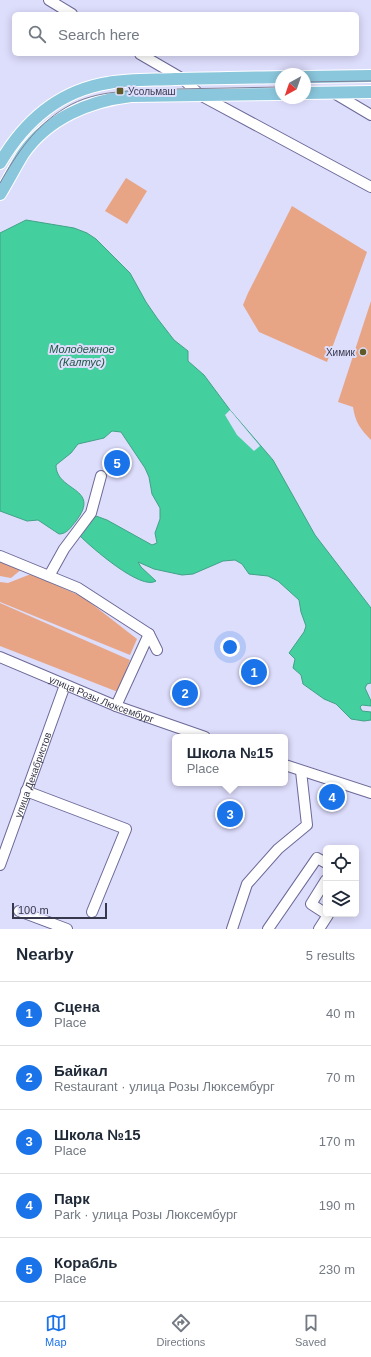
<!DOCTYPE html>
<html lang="en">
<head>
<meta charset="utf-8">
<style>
	:root { --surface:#fff; --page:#f2f2f3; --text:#1f2937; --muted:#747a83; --line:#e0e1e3; --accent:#1a73e8 }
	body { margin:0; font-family:Helvetica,sans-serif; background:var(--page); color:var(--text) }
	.controls { position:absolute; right:12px; bottom:12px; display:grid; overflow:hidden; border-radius:6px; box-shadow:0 2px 10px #0003 }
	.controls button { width:36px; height:36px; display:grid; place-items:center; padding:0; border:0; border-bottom:1px solid var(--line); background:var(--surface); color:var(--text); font:20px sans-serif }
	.compass { position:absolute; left:275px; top:68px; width:36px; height:36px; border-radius:50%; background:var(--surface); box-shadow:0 2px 10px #0003; rotate:220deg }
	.scale { position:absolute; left:12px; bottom:10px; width:95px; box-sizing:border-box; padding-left:4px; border:2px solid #38384c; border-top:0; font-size:11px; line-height:14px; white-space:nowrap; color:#38384c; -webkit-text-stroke:3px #ddddfc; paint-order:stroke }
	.you { position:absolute; left:230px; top:647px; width:14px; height:14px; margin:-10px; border:3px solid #fff; border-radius:50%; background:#1a73e8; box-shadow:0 0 0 6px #1a73e833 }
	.badge { display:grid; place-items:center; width:26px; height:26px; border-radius:50%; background:var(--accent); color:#fff; font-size:13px; font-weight:700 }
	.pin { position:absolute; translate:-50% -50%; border:2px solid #fff; box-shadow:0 1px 4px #0006 }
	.popup { position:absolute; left:172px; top:734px; width:116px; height:52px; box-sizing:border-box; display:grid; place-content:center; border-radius:6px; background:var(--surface); filter:drop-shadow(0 1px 3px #0005); font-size:13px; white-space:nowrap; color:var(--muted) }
	.popup b { font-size:15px; color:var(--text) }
	.popup::after { content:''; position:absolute; left:50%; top:100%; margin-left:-8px; border:8px solid transparent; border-top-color:var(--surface) }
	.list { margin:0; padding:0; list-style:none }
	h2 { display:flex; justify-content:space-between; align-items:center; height:52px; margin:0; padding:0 16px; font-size:17px }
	h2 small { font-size:13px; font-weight:400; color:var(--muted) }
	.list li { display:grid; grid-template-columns:26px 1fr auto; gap:12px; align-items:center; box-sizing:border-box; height:64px; padding:0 16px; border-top:1px solid var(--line) }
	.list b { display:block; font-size:15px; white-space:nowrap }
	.list p { margin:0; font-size:13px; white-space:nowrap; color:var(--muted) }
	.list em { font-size:13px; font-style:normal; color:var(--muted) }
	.icon { flex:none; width:22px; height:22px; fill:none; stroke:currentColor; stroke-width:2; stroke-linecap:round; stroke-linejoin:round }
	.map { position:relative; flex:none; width:371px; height:929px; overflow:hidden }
	.search { position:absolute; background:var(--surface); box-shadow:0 2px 10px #0003; left:12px; right:12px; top:12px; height:44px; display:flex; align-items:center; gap:10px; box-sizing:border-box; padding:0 14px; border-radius:6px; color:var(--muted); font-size:15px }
	.sheet { height:372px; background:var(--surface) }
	nav { display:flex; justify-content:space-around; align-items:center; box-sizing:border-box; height:56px; border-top:1px solid var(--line); background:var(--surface); font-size:11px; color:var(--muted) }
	nav a { display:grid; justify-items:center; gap:2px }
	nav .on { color:var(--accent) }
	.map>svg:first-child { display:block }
	.green { fill:#e8a585 }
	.water { fill:#44cf9f; stroke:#40a286 }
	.pier { fill:#ddddfc }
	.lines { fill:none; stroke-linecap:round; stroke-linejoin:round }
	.minor-casing { stroke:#6c6997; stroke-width:12 }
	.major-casing { stroke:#fff; stroke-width:14 }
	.minor { stroke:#fff; stroke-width:10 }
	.major { stroke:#8ac6dc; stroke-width:12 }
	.tram { stroke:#7f7f97; stroke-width:1 }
	.poi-dot { fill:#5e5b28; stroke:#ddddfc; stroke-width:1.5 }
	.labels { text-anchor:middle; stroke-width:4; stroke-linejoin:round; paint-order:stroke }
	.poi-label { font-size:10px; fill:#38384c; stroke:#ddddfc; text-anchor:start }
	.street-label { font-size:10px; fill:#38384c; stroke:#ddddfc }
	.water-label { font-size:11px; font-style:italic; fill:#225844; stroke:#ddddfc }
</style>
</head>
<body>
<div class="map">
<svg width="371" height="929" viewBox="0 0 371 929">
	<rect width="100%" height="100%" fill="#ddddfc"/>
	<path class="green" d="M126,178l21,13 -20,33 -22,-13z
		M292,206l75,46 -40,110 -68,-30 -16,-27 5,-12z
		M371,301v139c-10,-10 -16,-18 -18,-33l-15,-5z
		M0,555l23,13 -12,10 -11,-2z
		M31,574l52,23 54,42 -7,16 -130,-53v-20l8,1z
		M0,603l130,57 -12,32 -118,-46z"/>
	<path class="water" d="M26,220l48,8 13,5 9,6 34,34 16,29 11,16 17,22 14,11v10l16,14 26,35 43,50 42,75 56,73v75l-4,1 -2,4 6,13v5l-9,-1 -2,2 2,4 9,1v8l-7,1 -13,-2 -15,-15 -12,-5 -21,-15 -2,-9 -8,-7 2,-9 -6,-6 15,-21 2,-6 -5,-14 -2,-12 -21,-19 -10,-5 -19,-2 -7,-10 -7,-4 -12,1 -30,13 -11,1 -28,-6 -16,-7 3,5 15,14c-15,10 -65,-34 -76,-45l-1,-1 17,-19 11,4 45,25 5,-2 -2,-10 5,-14v-11l-8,-14 -3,-17 -4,-9 -24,-36 -9,-1 -8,7 -26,6 -7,9 -15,12c0,27 46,22 20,56 -5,6 -9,13 -17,13l-21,-14 -11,1 -27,-10v-278z"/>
	<path class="pier" d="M230,410l30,36 -6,5 -17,-16 -12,-20z"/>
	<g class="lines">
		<defs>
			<g id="minor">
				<path d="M49,0l23,14"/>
				<path d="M140,54l43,25 17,16 171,92"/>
				<path d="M334,93l37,22"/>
				<path d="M0,556l78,32 71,46 8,16"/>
				<path d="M49,576l15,-27 27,-36 10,-37"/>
				<path id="s1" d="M0,657l116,49 89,31"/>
				<path d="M116,706l33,-72"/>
				<path d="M285,765l86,28"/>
				<path d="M26,791l100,38 -34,83"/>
				<path id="s2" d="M0,865l65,-180"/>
				<path d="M19,911l48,18"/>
				<path d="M232,929l15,-45 31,-35 29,-24 -6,-54"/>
				<path d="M268,929l49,-71 9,5"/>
				<path d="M319,929l9,-14 -17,-11 15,-24"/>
			</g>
			<path id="major" d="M305,77l66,-1
				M305,93l66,-1
				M0,163c24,-41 59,-72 108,-80 21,-4 45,-3 67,-4 35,-1 71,-1 106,-2
				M0,194c8,-13 15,-27 23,-40 25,-36 66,-53 108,-58l150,-2"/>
		</defs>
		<use href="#minor" class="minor-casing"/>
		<use href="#major" class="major-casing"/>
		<use href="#minor" class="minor"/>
		<use href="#major" class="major"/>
		<path class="tram" d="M305,82l66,-1
			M0,183c17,-30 35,-57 65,-75 32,-20 73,-17 110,-19 35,-1 71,-1 106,-2"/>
	</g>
	<g class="poi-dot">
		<rect x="116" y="87" width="8" height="8" rx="2"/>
		<circle cx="363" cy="352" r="4"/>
	</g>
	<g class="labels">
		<g class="poi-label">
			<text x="128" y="95">Усольмаш</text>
			<text x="355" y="356" text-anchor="end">Химик</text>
		</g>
		<g class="street-label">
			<text dy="4" stroke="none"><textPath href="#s1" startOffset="110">улица Розы Люксембург</textPath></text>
			<text dy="4" stroke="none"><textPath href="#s2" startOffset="96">улица Декабристов</textPath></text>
		</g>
		<g class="water-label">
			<text x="82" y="353">Молодежное<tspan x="82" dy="13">(Калтус)</tspan></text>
		</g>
	</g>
</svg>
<div class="controls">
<button><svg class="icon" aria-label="locate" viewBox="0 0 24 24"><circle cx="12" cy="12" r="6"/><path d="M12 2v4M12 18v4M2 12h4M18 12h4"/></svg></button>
<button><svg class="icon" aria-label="layers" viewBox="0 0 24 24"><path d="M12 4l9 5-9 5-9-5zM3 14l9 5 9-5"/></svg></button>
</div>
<svg class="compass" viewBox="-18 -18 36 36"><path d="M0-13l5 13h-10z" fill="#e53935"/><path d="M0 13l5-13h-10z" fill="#747a83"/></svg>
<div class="scale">100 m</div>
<div class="you"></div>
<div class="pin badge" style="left:254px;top:672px">1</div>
<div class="pin badge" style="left:185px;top:693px">2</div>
<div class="pin badge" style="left:230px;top:814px">3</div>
<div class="popup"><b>Школа №15</b>Place</div>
<div class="pin badge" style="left:332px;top:797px">4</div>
<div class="pin badge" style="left:117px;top:463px">5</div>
<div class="search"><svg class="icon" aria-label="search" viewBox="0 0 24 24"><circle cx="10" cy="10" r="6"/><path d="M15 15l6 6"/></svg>Search here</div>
</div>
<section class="sheet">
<h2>Nearby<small>5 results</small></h2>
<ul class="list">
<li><span class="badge">1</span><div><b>Сцена</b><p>Place</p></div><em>40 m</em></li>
<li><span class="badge">2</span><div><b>Байкал</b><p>Restaurant · улица Розы Люксембург</p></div><em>70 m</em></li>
<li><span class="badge">3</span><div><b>Школа №15</b><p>Place</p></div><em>170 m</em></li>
<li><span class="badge">4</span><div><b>Парк</b><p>Park · улица Розы Люксембург</p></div><em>190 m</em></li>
<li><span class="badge">5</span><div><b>Корабль</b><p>Place</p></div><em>230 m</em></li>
</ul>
</section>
<nav>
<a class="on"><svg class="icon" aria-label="map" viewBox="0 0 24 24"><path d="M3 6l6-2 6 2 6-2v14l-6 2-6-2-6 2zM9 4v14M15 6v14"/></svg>Map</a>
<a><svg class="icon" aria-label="directions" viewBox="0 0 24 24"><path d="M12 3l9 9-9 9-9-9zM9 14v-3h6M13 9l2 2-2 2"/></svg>Directions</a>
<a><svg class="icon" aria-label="saved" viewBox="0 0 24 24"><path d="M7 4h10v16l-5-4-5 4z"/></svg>Saved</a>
</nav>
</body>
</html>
